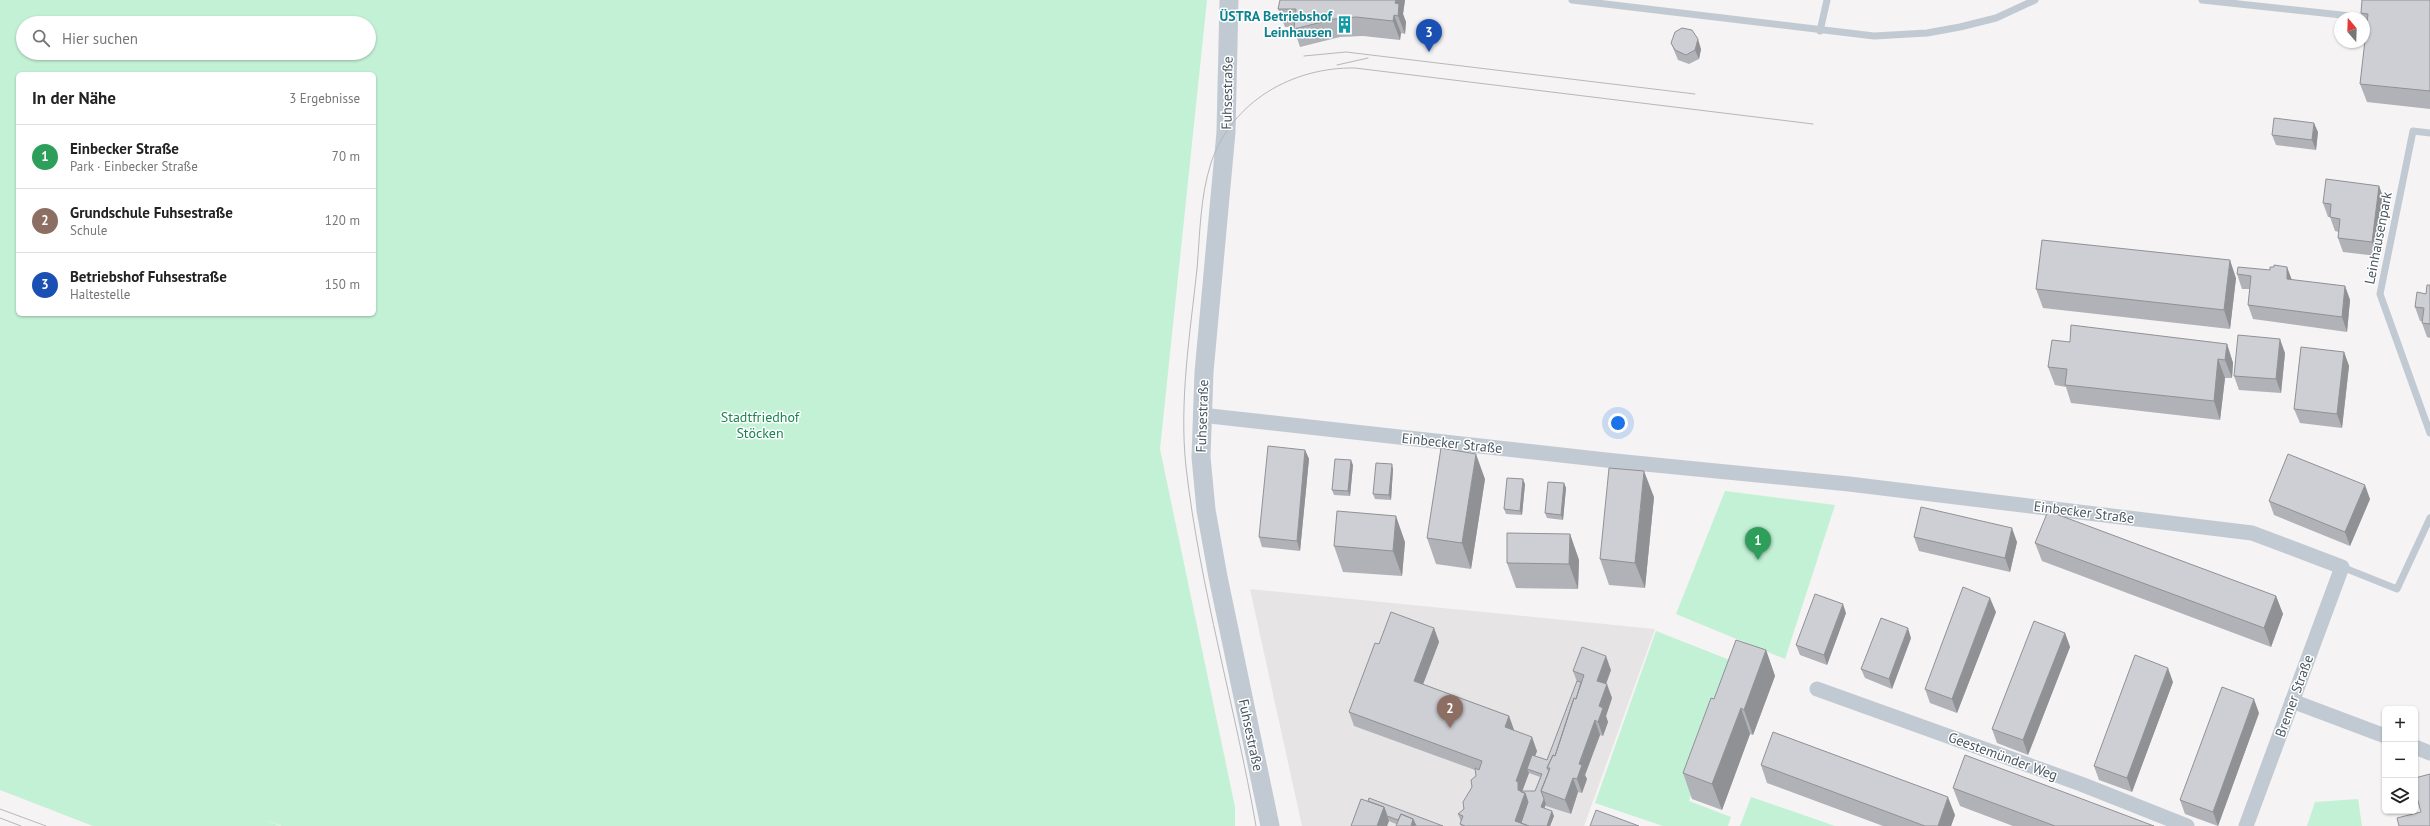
<!DOCTYPE html>
<html lang="de">
<head>
<meta charset="utf-8">
<style>
	:root { --surface:#fff; --page:#f6f6f6; --text:#222; --muted:#767676; --line:#e0e0e0; --accent:#7c3aed }
	body { margin:0; font-family:"PT Sans",sans-serif; background:var(--page); color:var(--text) }
	.controls { position:absolute; right:12px; bottom:12px; display:grid; overflow:hidden; border-radius:6px; box-shadow:0 1px 3px #0004 }
	.controls button { width:36px; height:36px; display:grid; place-items:center; padding:0; border:0; border-bottom:1px solid var(--line); background:var(--surface); color:var(--text); font:20px sans-serif }
	.compass { position:absolute; left:2334px; top:12px; width:36px; height:36px; border-radius:50%; background:var(--surface); box-shadow:0 1px 3px #0004; rotate:341deg }
	.you { position:absolute; left:1618px; top:423px; width:14px; height:14px; margin:-10px; border:3px solid #fff; border-radius:50%; background:#1a73e8; box-shadow:0 0 0 6px #1a73e833 }
	.badge { display:grid; place-items:center; width:26px; height:26px; border-radius:50%; background:var(--accent); color:#fff; font-size:13px; font-weight:700 }
	.pin { position:absolute; translate:-50% -33px; filter:drop-shadow(0 1px 2px #0008) }
	.pin::after { content:''; position:absolute; top:21px; width:14px; height:12px; background:inherit; clip-path:polygon(0 0,100% 0,50% 100%) }
	.list { margin:0; padding:0; list-style:none }
	h2 { display:flex; justify-content:space-between; align-items:center; height:52px; margin:0; padding:0 16px; font-size:17px }
	h2 small { font-size:13px; font-weight:400; color:var(--muted) }
	.list li { display:grid; grid-template-columns:26px 1fr auto; gap:12px; align-items:center; box-sizing:border-box; height:64px; padding:0 16px; border-top:1px solid var(--line) }
	.list b { display:block; font-size:15px; white-space:nowrap }
	.list p { margin:0; font-size:13px; white-space:nowrap; color:var(--muted) }
	.list em { font-size:13px; font-style:normal; color:var(--muted) }
	.icon { flex:none; width:22px; height:22px; fill:none; stroke:currentColor; stroke-width:2; stroke-linecap:round; stroke-linejoin:round }
	.map { position:relative; flex:none; width:2430px; height:826px; overflow:hidden }
	.search { position:absolute; background:var(--surface); box-shadow:0 1px 3px #0004; left:16px; top:16px; width:360px; height:44px; display:flex; align-items:center; gap:10px; box-sizing:border-box; padding:0 14px; border-radius:22px; color:var(--muted); font-size:15px }
	.panel { position:absolute; background:var(--surface); box-shadow:0 1px 3px #0004; left:16px; top:72px; width:360px; height:244px; border-radius:6px }
	.map>svg:first-child { display:block }
	.education { fill:#e6e4e5 }
	.green { fill:#c3f1d5; fill-rule:evenodd }
	.lines { fill:none; stroke-linecap:round; stroke-linejoin:round }
	.service { stroke:#c1cad2; stroke-width:7 }
	.minor { stroke:#c1cad2; stroke-width:15 }
	.tertiary { stroke:#c1cad2; stroke-width:19 }
	.tram { stroke:#b5b8bd; stroke-width:1 }
	.wall { fill:#b0b2b7; fill-rule:evenodd }
	.shaded-wall { fill:#909195 }
	.building { fill:#cdcfd5; stroke:#909195 }
	.labels { text-anchor:middle; stroke-width:3; stroke-linejoin:round; paint-order:stroke }
	.culture-label { font-size:14px; font-weight:bold; fill:#0d838f; stroke:#fff; text-anchor:end }
	.street-label { font-size:14px; fill:#4a5661; stroke:#fff }
	.park-label { font-size:14px; fill:#17864f; stroke:#fff }
</style>
</head>
<body>
<div class="map">
<svg width="2430" height="826" viewBox="0 0 2430 826">
	<rect width="100%" height="100%" fill="#f5f3f3"/>
	<path class="education" d="M1250,589l405,40 -71,197h-282z"/>
	<path class="green" d="M0,0h1207l-47,449 75,358v19h-953l-18,-7 16,7h-187l-93,-36zM23,23h346v30h-346zM18,74h356v240h-356z
		M1725,491l110,14 -50,154 -109,-45z
		M1656,631l84,33 -23,54 -28,83 42,16 -3,9h-65l-68,-23z
		M1751,797l84,29h-95z
		M2358,799l4,27h-55l8,-24z"/>
	<g class="lines">
		<path class="service" d="M1572,0l302,36 53,-3 33,-6 36,-9 39,-18
			M2202,0l158,17
			M1820,31l7,-31
			M2430,133l-17,-2 -33,163 50,139
			M2342,567l55,22 33,-71"/>
		<path class="minor" d="M1201,415l414,46 234,23 403,49 90,34 -96,259
			M1817,689l264,95 106,42
			M2292,701l93,35
			M2415,747l15,6"/>
		<path class="tertiary" d="M1229,0l-3,132 -22,240 -3,85 5,53 12,67 52,249"/>
		<path class="tram" d="M1304,56l42,-4 349,42
			M1337,65l31,-7
			M0,809l46,17
			M0,818l21,8
			M1256,826c-21,-120 -56,-238 -70,-359 -7,-65 4,-133 11,-198 3,-35 3,-72 14,-106 21,-62 82,-96 144,-95l458,56"/>
	</g>
	<path class="wall" d="M1280,0h125l-2,14 3,8 -1,12 -4,-1 -1,7 -37,-4 -23,1 -40,10 -6,-18v-2h-9l-7,-18z
		M2430,0v109l-63,-7 -7,-18 7,-57 -3,-7v-2h-1l-2,-5z
		M1671,43l30,6 -2,10 -10,5 -11,-4z
		M2318,132l-2,18 -40,-5 -4,-10z
		M2379,186l5,14 -7,56 -34,-4 -5,-14 1,-6 -4,-1 -5,-14h-2l-5,-14z
		M2274,267h13l5,13 53,6 5,14 -3,32 -94,-13 -5,-14 2,-16h-8l-5,-15 33,-4z
		M2236,278l-6,51 -187,-21 -7,-19z
		M2430,285v53l-3,-1 -5,-14 1,-2h-3l-5,-14 11,-13z
		M2070,342l157,2 6,19 -1,15h-7l-5,42 -149,-17 -5,-16 -11,-2 -7,-18z
		M2344,352l5,14 -7,62 -42,-5 -6,-14z
		M2285,353l-4,40 -42,-3 -5,-14z
		M1305,450l4,9 -9,92 -38,-4 -3,-10z
		M1353,465l-3,31 -16,-1 -2,-5z
		M1393,469l-2,31 -16,-1 -2,-5z
		M1485,479l-14,90 -35,-5 -9,-26z
		M1564,483l2,5 -3,32 -16,-2 -2,-5z
		M1525,484l-3,31 -16,-1 -2,-5z
		M1654,497l-9,91 -36,-3 -9,-26z
		M2370,499l-20,47 -76,-31 -5,-14z
		M1570,534l9,26 -1,29 -62,-1 -9,-25z
		M1914,537l103,5 -7,30 -91,-21z
		M1405,542l-3,34 -59,-4 -9,-26z
		M2035,543l241,53 7,18 -12,33 -229,-86z
		M1996,612l-39,101 -27,-10 -5,-14z
		M1846,613l-19,52 -27,-10 -4,-10z
		M1434,628l5,14 -16,42 86,32 5,14 23,21 -2,5 12,4 30,-78 -4,-11 38,-1 -5,14 6,14 -6,18 2,6 -5,14 -3,-1 -15,40 2,4 -5,14 -4,-1 -7,22 -25,-8v-2l-2,4 10,8 -4,10h-89l-1,-2 1,-2 -3,-8 6,-5 12,-33 -1,-6 -121,-44 -5,-14 30,-68zM1529,773l11,4 -5,14h-13z
		M2065,633l5,14 -42,108 -31,-12 -5,-14z
		M1911,638l-19,51 -27,-11 -4,-9z
		M1766,650l9,26 -22,59 -3,-1 -28,76 -30,-11 -9,-26 31,-74z
		M2173,682l-41,110 -33,-12 -5,-14z
		M2259,713l-41,113 -33,-12 -5,-14z
		M1761,765l194,50 -4,11h-68l-116,-43z
		M1953,788l201,38h-141l-53,-20z
		M1361,799l82,27 -47,-2 -7,-3 -2,5h-36z"/>
	<path class="shaded-wall" d="M1396,0h9l-2,14 3,8 -1,12 -7,-18 -3,-13z
		M1394,15l7,18 -1,7 -7,-19z
		M1698,39l3,10 -2,10 -4,-9z
		M2314,123l4,9 -2,18 -4,-10z
		M2379,186l5,14 -7,56 -5,-14z
		M2230,260l6,18 -6,51 -6,-19z
		M2287,267l5,14 -5,-2z
		M2345,286l5,14 -3,32 -5,-15z
		M2280,339l5,14 -4,40 -5,-14z
		M2227,344l6,19 -1,15 -7,-18z
		M2344,352l5,14 -7,62 -5,-14z
		M2218,359l7,19 -5,42 -6,-19z
		M1305,450l4,9 -9,92 -3,-10z
		M1476,454l9,25 -14,90 -9,-26z
		M1351,460l2,5 -3,31 -2,-5z
		M1392,464l1,5 -2,31 -2,-5z
		M1644,471l10,26 -9,91 -10,-25z
		M1523,479l2,5 -3,31 -2,-4z
		M1564,483l2,5 -3,32 -2,-5z
		M2365,485l5,14 -20,47 -5,-14z
		M1396,516l9,26 -3,34 -9,-25z
		M2012,528l5,14 -7,30 -5,-14z
		M1570,534l9,26 -1,29 -9,-25z
		M2276,596l7,18 -12,33 -7,-19z
		M1990,598l6,14 -39,101 -5,-14z
		M1843,604l3,9 -19,52 -3,-10z
		M1434,628l5,14 -20,53 -5,-14z
		M1908,628l3,10 -19,51 -3,-10z
		M2065,633l5,14 -42,108 -5,-15z
		M1766,650l9,26 -22,59 -9,-25z
		M1606,656l5,14 -9,25 -5,-14z
		M2168,668l5,14 -41,110 -5,-14z
		M1607,684l5,14 -6,18 2,6 -5,14 -5,-14 1,-16z
		M2254,699l5,14 -41,113 -5,-14z
		M1741,708l9,26 -28,76 -10,-26z
		M1509,716l5,14 -4,11 -5,-14z
		M1595,720l5,15 -15,40 2,4 -5,14 -5,-14 2,-15z
		M1532,737l5,14 -7,19 -3,-1 2,4 -7,19 3,1 5,14 -6,19 -9,-5 3,-31 -2,-9z
		M1573,778l5,14 -7,22 -6,-14z
		M1948,797l7,18 -4,11h-13z
		M1544,799l2,5 -3,8 -2,-5z
		M1384,807l5,14 -2,5h-10z
		M1552,811l2,5 -4,10h-3z
		M1413,819l3,7h-5z"/>
	<path class="building" d="M1280,0h116l-1,3 4,1 -1,12 -4,-1 -1,6 -37,-4 -22,2 -40,10 2,-20h-18z
		M2362,0h68v91l-70,-7 8,-70 -7,-1z
		M1682,28l10,2 6,9 -3,11 -9,5 -11,-5 -4,-7 4,-11z
		M2274,118l40,5 -2,17 -40,-5z
		M2326,179l53,7 -7,56 -34,-4 2,-19 -10,-2 1,-13 -8,-1z
		M2042,240l188,20 -6,50 -188,-21z
		M2274,265l13,2v12l58,7 -3,31 -94,-12 3,-29 -14,-2 1,-7 32,3v-3h4z
		M2427,285h3v39l-8,-1 2,-15 -9,-1 2,-15 9,2z
		M2071,325l156,19 -2,16 -7,-1 -4,42 -149,-16 2,-16 -19,-2 4,-27 18,2z
		M2238,335l42,4 -4,40 -42,-3z
		M2301,347l43,5 -7,62 -43,-5z
		M1268,446l37,4 -8,91 -38,-4z
		M1441,448l35,6 -14,89 -35,-5z
		M2288,454l77,31 -20,47 -76,-31z
		M1335,459l16,1 -3,31 -16,-1z
		M1376,463l16,1 -3,31 -16,-1z
		M1609,468l35,3 -9,92 -35,-4z
		M1507,478l16,1 -3,32 -16,-2z
		M1548,482l16,1 -3,32 -16,-2z
		M1921,507l91,21 -7,30 -91,-21z
		M1337,511l59,5 -3,35 -59,-5z
		M2048,511l228,85 -12,32 -229,-85z
		M1507,533l63,1 -1,30 -62,-1z
		M1963,587l27,11 -38,101 -27,-10z
		M1815,594l28,10 -19,51 -28,-10z
		M1391,612l43,16 -20,53 95,35 -4,11 27,10 -16,44 2,1v8l7,3 -10,28 14,5h-64l-5,-2 3,-8 -5,-2 6,-5 -1,-7 9,-15 -1,-7 5,-4 -1,-8 4,2 3,-9 -133,-49 26,-69 4,1z
		M1881,618l27,10 -19,51 -28,-10z
		M2034,621l31,12 -42,107 -31,-11z
		M1736,640l30,10 -22,60 -3,-2 -29,76 -29,-11 28,-75 3,1z
		M1582,647l24,9 -9,25 10,3 -8,22 4,2 -5,14 -3,-2 -16,44 3,1 -5,14 -4,-1 -8,22 -24,-9 9,-23h-3l6,-13 2,1 19,-58 2,1 8,-24 -11,-4z
		M2135,655l33,13 -41,110 -33,-12z
		M1577,681l4,1 -5,17 -2,-1 -19,58 -2,-1 -6,13 2,3 -8,20 3,8 -3,8 11,4 -5,15h-18l-8,-3 7,-21 -3,-9 -4,-1v-1h14l7,-17 -15,-5 5,-14 15,5z
		M2222,687l32,12 -41,113 -33,-12z
		M1773,732l175,65 -10,29h-13l-164,-61z
		M1965,755l189,71h-99l-102,-38z
		M2430,774v52h-31l-2,-8 24,-6 -6,-22v-12z
		M1369,798l74,28h-27l-3,-7 -12,-5 -3,6 -11,-4 -3,-9 -16,-6z
		M1361,799l23,8 -7,19h-26z
		M1596,810l43,16h-49z
		M1401,814l12,5 -2,7h-15z"/>
	<defs>
		<symbol id="building-bare" viewBox="-9 -9 18 18"><path d="M-4-6H4V6H1V3H-1V6H-4ZM-2.5-4.3h1.7v1.8h-1.7ZM.8-4.3h1.7v1.8H.8ZM-2.5-1h1.7V.8h-1.7ZM.8-1h1.7V.8H.8Z" fill="#0f9aa8" stroke="#fff" stroke-width="2.5" paint-order="stroke"/></symbol>
	</defs>
	<g fill-rule="evenodd">
		<use href="#building-bare" x="1332" y="12" width="25" height="25"/>
	</g>
	<g class="labels">
		<g class="culture-label">
			<text x="1332" y="21">ÜSTRA Betriebshof<tspan x="1332" dy="16">Leinhausen</tspan></text>
		</g>
		<g class="street-label">
			<text transform="translate(1227 93) rotate(-89)" y="5">Fuhsestraße</text>
			<text transform="translate(2378 238) rotate(-79)" y="5">Leinhausenpark</text>
			<text transform="translate(1202 416) rotate(-88)" y="5">Fuhsestraße</text>
			<text transform="translate(1452 443) rotate(6)" y="5">Einbecker Straße</text>
			<text transform="translate(2084 512) rotate(7)" y="5">Einbecker Straße</text>
			<text transform="translate(2294 696) rotate(-70)" y="5">Bremer Straße</text>
			<text transform="translate(1251 735) rotate(78)" y="5">Fuhsestraße</text>
			<text transform="translate(2003 756) rotate(20)" y="5">Geestemünder Weg</text>
		</g>
		<g class="park-label">
			<text x="760" y="422">Stadtfriedhof<tspan x="760" dy="16">Stöcken</tspan></text>
		</g>
	</g>
</svg>
<div class="controls">
<button>+</button>
<button>−</button>
<button><svg class="icon" aria-label="layers" viewBox="0 0 24 24"><path d="M12 4l9 5-9 5-9-5zM3 14l9 5 9-5"/></svg></button>
</div>
<svg class="compass" viewBox="-18 -18 36 36"><path d="M0-13l5 13h-10z" fill="#e53935"/><path d="M0 13l5-13h-10z" fill="#767676"/></svg>
<div class="you"></div>
<div class="pin badge" style="left:1758px;top:560px;background:#2e9e5b">1</div>
<div class="pin badge" style="left:1450px;top:728px;background:#8d6e63">2</div>
<div class="pin badge" style="left:1429px;top:52px;background:#1a4fb4">3</div>
<div class="search"><svg class="icon" aria-label="search" viewBox="0 0 24 24"><circle cx="10" cy="10" r="6"/><path d="M15 15l6 6"/></svg>Hier suchen</div>
<section class="panel">
<h2>In der Nähe<small>3 Ergebnisse</small></h2>
<ul class="list">
<li><span class="badge" style="background:#2e9e5b">1</span><div><b>Einbecker Straße</b><p>Park · Einbecker Straße</p></div><em>70 m</em></li>
<li><span class="badge" style="background:#8d6e63">2</span><div><b>Grundschule Fuhsestraße</b><p>Schule</p></div><em>120 m</em></li>
<li><span class="badge" style="background:#1a4fb4">3</span><div><b>Betriebshof Fuhsestraße</b><p>Haltestelle</p></div><em>150 m</em></li>
</ul>
</section>
</div>
</body>
</html>
